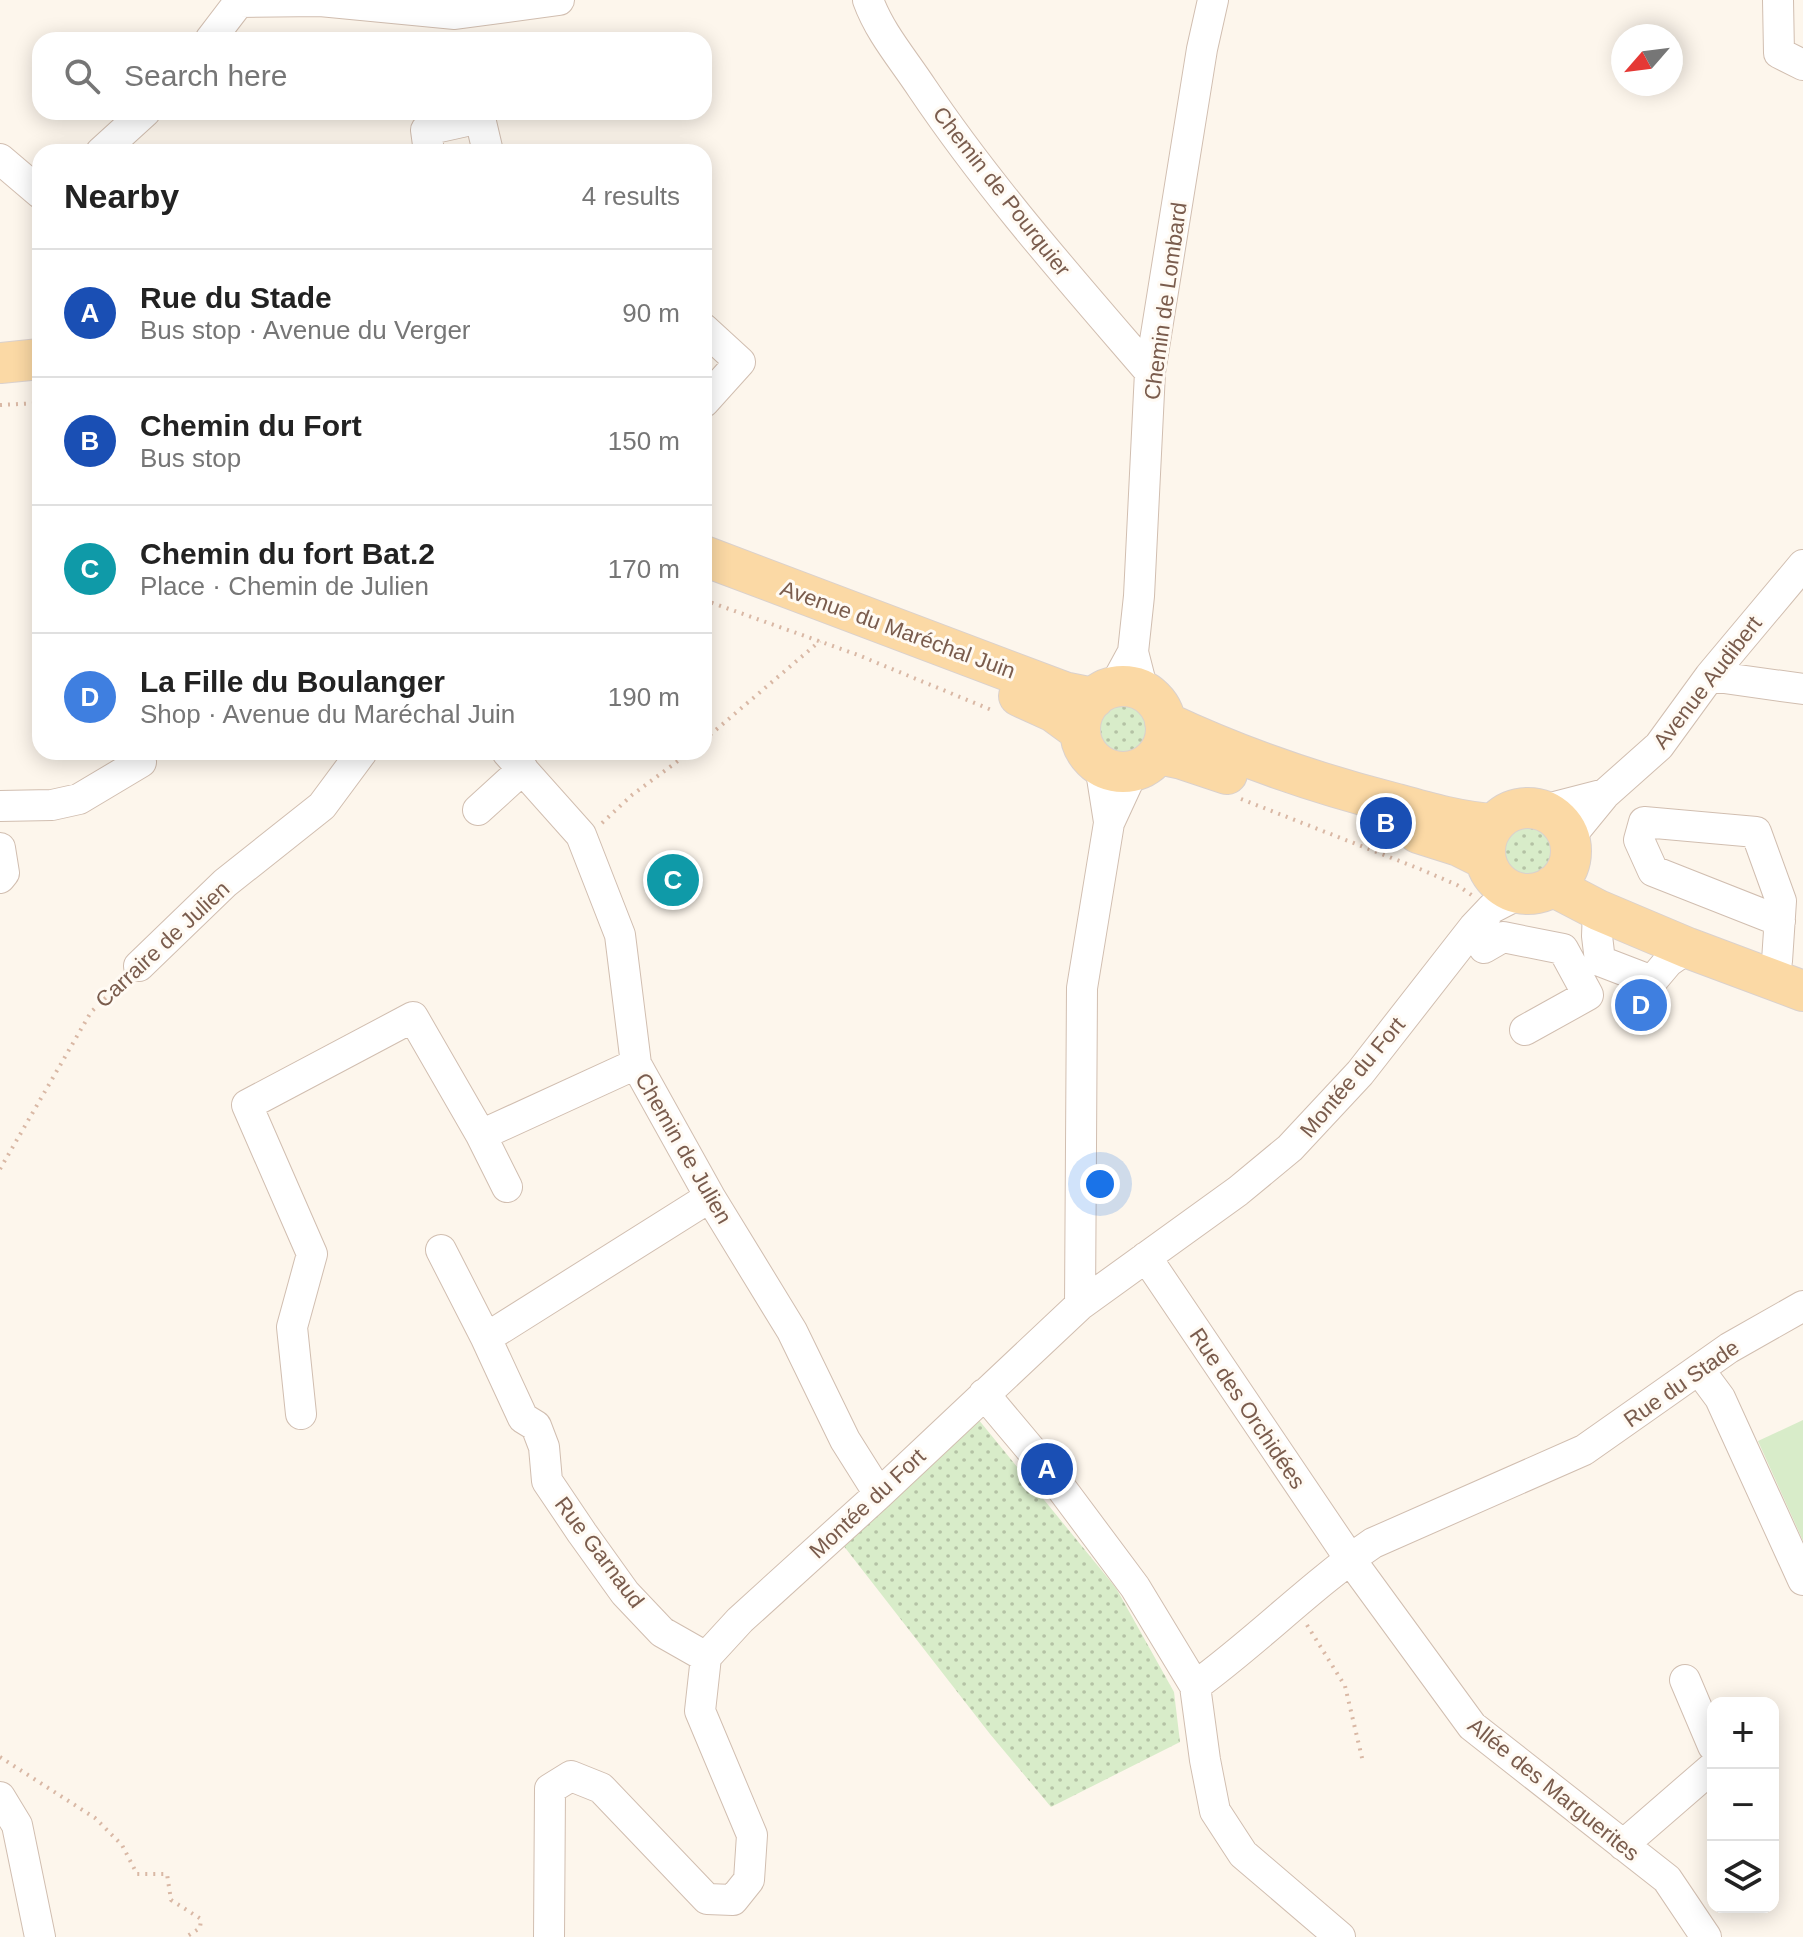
<!DOCTYPE html>
<html lang="en">
<head>
<meta charset="utf-8">
<style>
	:root { --surface:#fff; --page:#f2f2f2; --text:#222; --muted:#767676; --line:#e0e0e0; --accent:#db2777 }
	body { margin:0; font-family:Helvetica,sans-serif; background:var(--page); color:var(--text) }
	.controls { position:absolute; right:24px; bottom:24px; display:grid; overflow:hidden; border-radius:16px; box-shadow:0 4px 20px #0003 }
	.controls button { width:72px; height:72px; display:grid; place-items:center; padding:0; border:0; border-bottom:2px solid var(--line); background:var(--surface); color:var(--text); font:40px sans-serif }
	.compass { position:absolute; left:1611px; top:24px; width:72px; height:72px; border-radius:50%; background:var(--surface); box-shadow:0 4px 20px #0003; rotate:242deg }
	.you { position:absolute; left:1100px; top:1184px; width:28px; height:28px; margin:-20px; border:6px solid #fff; border-radius:50%; background:#1a73e8; box-shadow:0 0 0 12px #1a73e833 }
	.badge { display:grid; place-items:center; width:52px; height:52px; border-radius:50%; background:var(--accent); color:#fff; font-size:26px; font-weight:700 }
	.pin { position:absolute; translate:-50% -50%; border:4px solid #fff; box-shadow:0 2px 8px #0006 }
	.list { margin:0; padding:0; list-style:none }
	h2 { display:flex; justify-content:space-between; align-items:center; height:104px; margin:0; padding:0 32px; font-size:34px }
	h2 small { font-size:26px; font-weight:400; color:var(--muted) }
	.list li { display:grid; grid-template-columns:52px 1fr auto; gap:24px; align-items:center; box-sizing:border-box; height:128px; padding:0 32px; border-top:2px solid var(--line) }
	.list b { display:block; font-size:30px; white-space:nowrap }
	.list p { margin:0; font-size:26px; white-space:nowrap; color:var(--muted) }
	.list em { font-size:26px; font-style:normal; color:var(--muted) }
	.icon { flex:none; width:44px; height:44px; fill:none; stroke:currentColor; stroke-width:2; stroke-linecap:round; stroke-linejoin:round }
	.map { position:relative; flex:none; width:1803px; height:1937px; overflow:hidden }
	.search { position:absolute; background:var(--surface); box-shadow:0 4px 20px #0003; left:32px; top:32px; width:680px; height:88px; display:flex; align-items:center; gap:20px; box-sizing:border-box; padding:0 28px; border-radius:24px; color:var(--muted); font-size:30px }
	.panel { position:absolute; background:var(--surface); box-shadow:0 4px 20px #0003; left:32px; top:144px; width:680px; height:616px; border-radius:24px }
	.map>svg:first-child { display:block }
	.grass { fill:url(#grass-dots) }
	.park { fill:#d8ecc9 }
	.lines { fill:none; stroke-linecap:round; stroke-linejoin:round }
	.minor-casing { stroke:#d1beb0; stroke-width:32 }
	.major-casing { stroke:#dad1cd; stroke-width:42 }
	.path { stroke:#d9b8a5; stroke-width:4; stroke-dasharray:2 6; stroke-linecap:butt }
	.minor { stroke:#fff; stroke-width:30 }
	.major { stroke:#fbd9a5; stroke-width:40 }
	.labels { text-anchor:middle; stroke-width:6; stroke-linejoin:round; paint-order:stroke }
	.street-label { font-size:22px; fill:#7a5c4d; stroke:#fffaf3 }
</style>
</head>
<body>
<div class="map">
<svg width="1803" height="1937" viewBox="0 0 1803 1937">
	<defs>
		<pattern id="grass-dots" width="8" height="8" patternUnits="userSpaceOnUse" patternTransform="scale(2)"><rect width="8" height="8" fill="#d8ecc9"/><path d="M2 2h.1M6 6h.1" fill="none" stroke="#b4c2a5" stroke-width="1.8" stroke-linecap="round"/></pattern>
	</defs>
	<rect width="100%" height="100%" fill="#fdf6ec"/>
	<path class="grass" d="M1114,687c37,11 43,6 52,46l-41,39c-15,-1 -37,-13 -42,-27 -2,-8 -1,-19 -1,-26z
		M1530,807c8,3 17,5 24,10 25,18 17,52 -2,69l-46,2 -17,-19 15,-55 12,-5z
		M978,1419l138,169 58,104 6,50 -129,65 -61,-73 -147,-189z"/>
	<path class="park" d="M1803,1420v121l-45,-100z"/>
	<g class="lines">
		<defs>
			<path id="minor" d="M868,0c12,33 35,59 54,88 68,101 149,192 228,284
				M1778,0l1,53 24,12
				M210,40l29,-38 81,-1 135,13 104,-14
				M101,152l44,-40
				M429,152l-3,-22 54,-12 8,34
				M0,159l40,34
				M704,329l36,33 -36,40
				M1710,676l93,13
				M1114,687l19,-35
				M1143,691l-10,-39 6,-56 11,-224 52,-323 11,-49
				M507,752l74,83 39,100 16,129 74,133 82,134 53,109 34,54
				M1100,765l9,57
				M0,806l52,-1 27,-6 62,-37
				M478,810l45,-41
				M1543,810l62,-16
				M1569,838l36,-44 54,-48 51,-70 93,-111
				M0,848l4,25 -4,5
				M1598,910l-1,26 3,25 52,20 16,-19 20,-14
				M1484,948l19,-11 60,12 25,46 -63,35
				M1777,961l4,-60 -25,-69 -112,-10 -5,18 14,31 127,50
				M139,966l86,-83 97,-77 40,-54
				M481,1135l155,-71
				M441,1250l45,88 224,-141
				M1146,1257l204,302 122,167 195,153 39,58
				M1080,1305l2,-317 27,-165 24,-52
				M486,1338l37,80 13,8 8,21 3,34 35,52 43,60 37,39 44,25
				M1700,1371l20,27 83,182
				M984,1394l63,75 88,118 60,99 10,74 10,51 28,43 97,83
				M301,1414l-9,-87 20,-73 -65,-149 166,-88 68,118 26,52
				M1685,1680l28,66
				M1195,1686c62,-45 115,-100 178,-143l211,-93 145,-102 74,-42
				M0,1797l17,28 23,112
				M1623,1845l90,-78
				M549,1937l1,-148 21,-13 30,12 106,111 26,1 16,-20 3,-45 -52,-124 6,-54 34,-37 139,-126 201,-189 158,-114 52,-43 70,-75 114,-146 18,-19 29,-15"/>
			<path id="major" d="M0,363l40,-4
				M704,556l360,136 30,6
				M1080 729a43 43 0 1 1 86 0a43 43 0 1 1-86 0Z
				M1019,696l35,16 26,19
				M1165,722c74,35 153,62 232,82 32,9 64,18 97,20
				M1158,754l24,5 45,15
				M1485 851a43 43 0 1 1 86 0a43 43 0 1 1-86 0Z
				M1418,833l41,13 26,13
				M1552,886l46,24 90,38 115,43"/>
		</defs>
		<use href="#minor" class="minor-casing"/>
		<use href="#major" class="major-casing"/>
		<path class="path" d="M0,405l40,-2
			M704,600l154,55 136,56
			M704,740l116,-99
			M1241,799l179,70 37,16 16,11
			M602,823l30,-28 58,-43
			M0,1169l91,-157 32,-31
			M1307,1625l38,61 18,76
			M0,1757l95,61 27,27 15,29h30l4,26 30,19 -1,9 -14,9"/>
		<use href="#minor" class="minor"/>
		<use href="#major" class="major"/>
	</g>
	<g class="labels">
		<g class="street-label">
			<text transform="translate(1002 191) rotate(52)" y="8">Chemin de Pourquier</text>
			<text transform="translate(1165 301) rotate(-82)" y="8">Chemin de Lombard</text>
			<text transform="translate(898 629) rotate(20)" y="8">Avenue du Maréchal Juin</text>
			<text transform="translate(1707 682) rotate(-52)" y="8">Avenue Audibert</text>
			<text transform="translate(162 944) rotate(-43)" y="8">Carraire de Julien</text>
			<text transform="translate(1352 1077) rotate(-50)" y="8">Montée du Fort</text>
			<text transform="translate(684 1148) rotate(60)" y="8">Chemin de Julien</text>
			<text transform="translate(1681 1383) rotate(-35)" y="8">Rue du Stade</text>
			<text transform="translate(1248 1408) rotate(56)" y="8">Rue des Orchidées</text>
			<text transform="translate(867 1503) rotate(-43)" y="8">Montée du Fort</text>
			<text transform="translate(600 1552) rotate(53)" y="8">Rue Garnaud</text>
			<text transform="translate(1554 1789) rotate(39)" y="8">Allée des Marguerites</text>
		</g>
	</g>
</svg>
<div class="controls">
<button>+</button>
<button>−</button>
<button><svg class="icon" aria-label="layers" viewBox="0 0 24 24"><path d="M12 4l9 5-9 5-9-5zM3 14l9 5 9-5"/></svg></button>
</div>
<svg class="compass" viewBox="-18 -18 36 36"><path d="M0-13l5 13h-10z" fill="#e53935"/><path d="M0 13l5-13h-10z" fill="#767676"/></svg>
<div class="you"></div>
<div class="pin badge" style="left:1047px;top:1469px;background:#1a4fb4">A</div>
<div class="pin badge" style="left:1386px;top:823px;background:#1a4fb4">B</div>
<div class="pin badge" style="left:673px;top:880px;background:#0f9aa8">C</div>
<div class="pin badge" style="left:1641px;top:1005px;background:#3f7fe0">D</div>
<div class="search"><svg class="icon" aria-label="search" viewBox="0 0 24 24"><circle cx="10" cy="10" r="6"/><path d="M15 15l6 6"/></svg>Search here</div>
<section class="panel">
<h2>Nearby<small>4 results</small></h2>
<ul class="list">
<li><span class="badge" style="background:#1a4fb4">A</span><div><b>Rue du Stade</b><p>Bus stop · Avenue du Verger</p></div><em>90 m</em></li>
<li><span class="badge" style="background:#1a4fb4">B</span><div><b>Chemin du Fort</b><p>Bus stop</p></div><em>150 m</em></li>
<li><span class="badge" style="background:#0f9aa8">C</span><div><b>Chemin du fort Bat.2</b><p>Place · Chemin de Julien</p></div><em>170 m</em></li>
<li><span class="badge" style="background:#3f7fe0">D</span><div><b>La Fille du Boulanger</b><p>Shop · Avenue du Maréchal Juin</p></div><em>190 m</em></li>
</ul>
</section>
</div>
</body>
</html>
